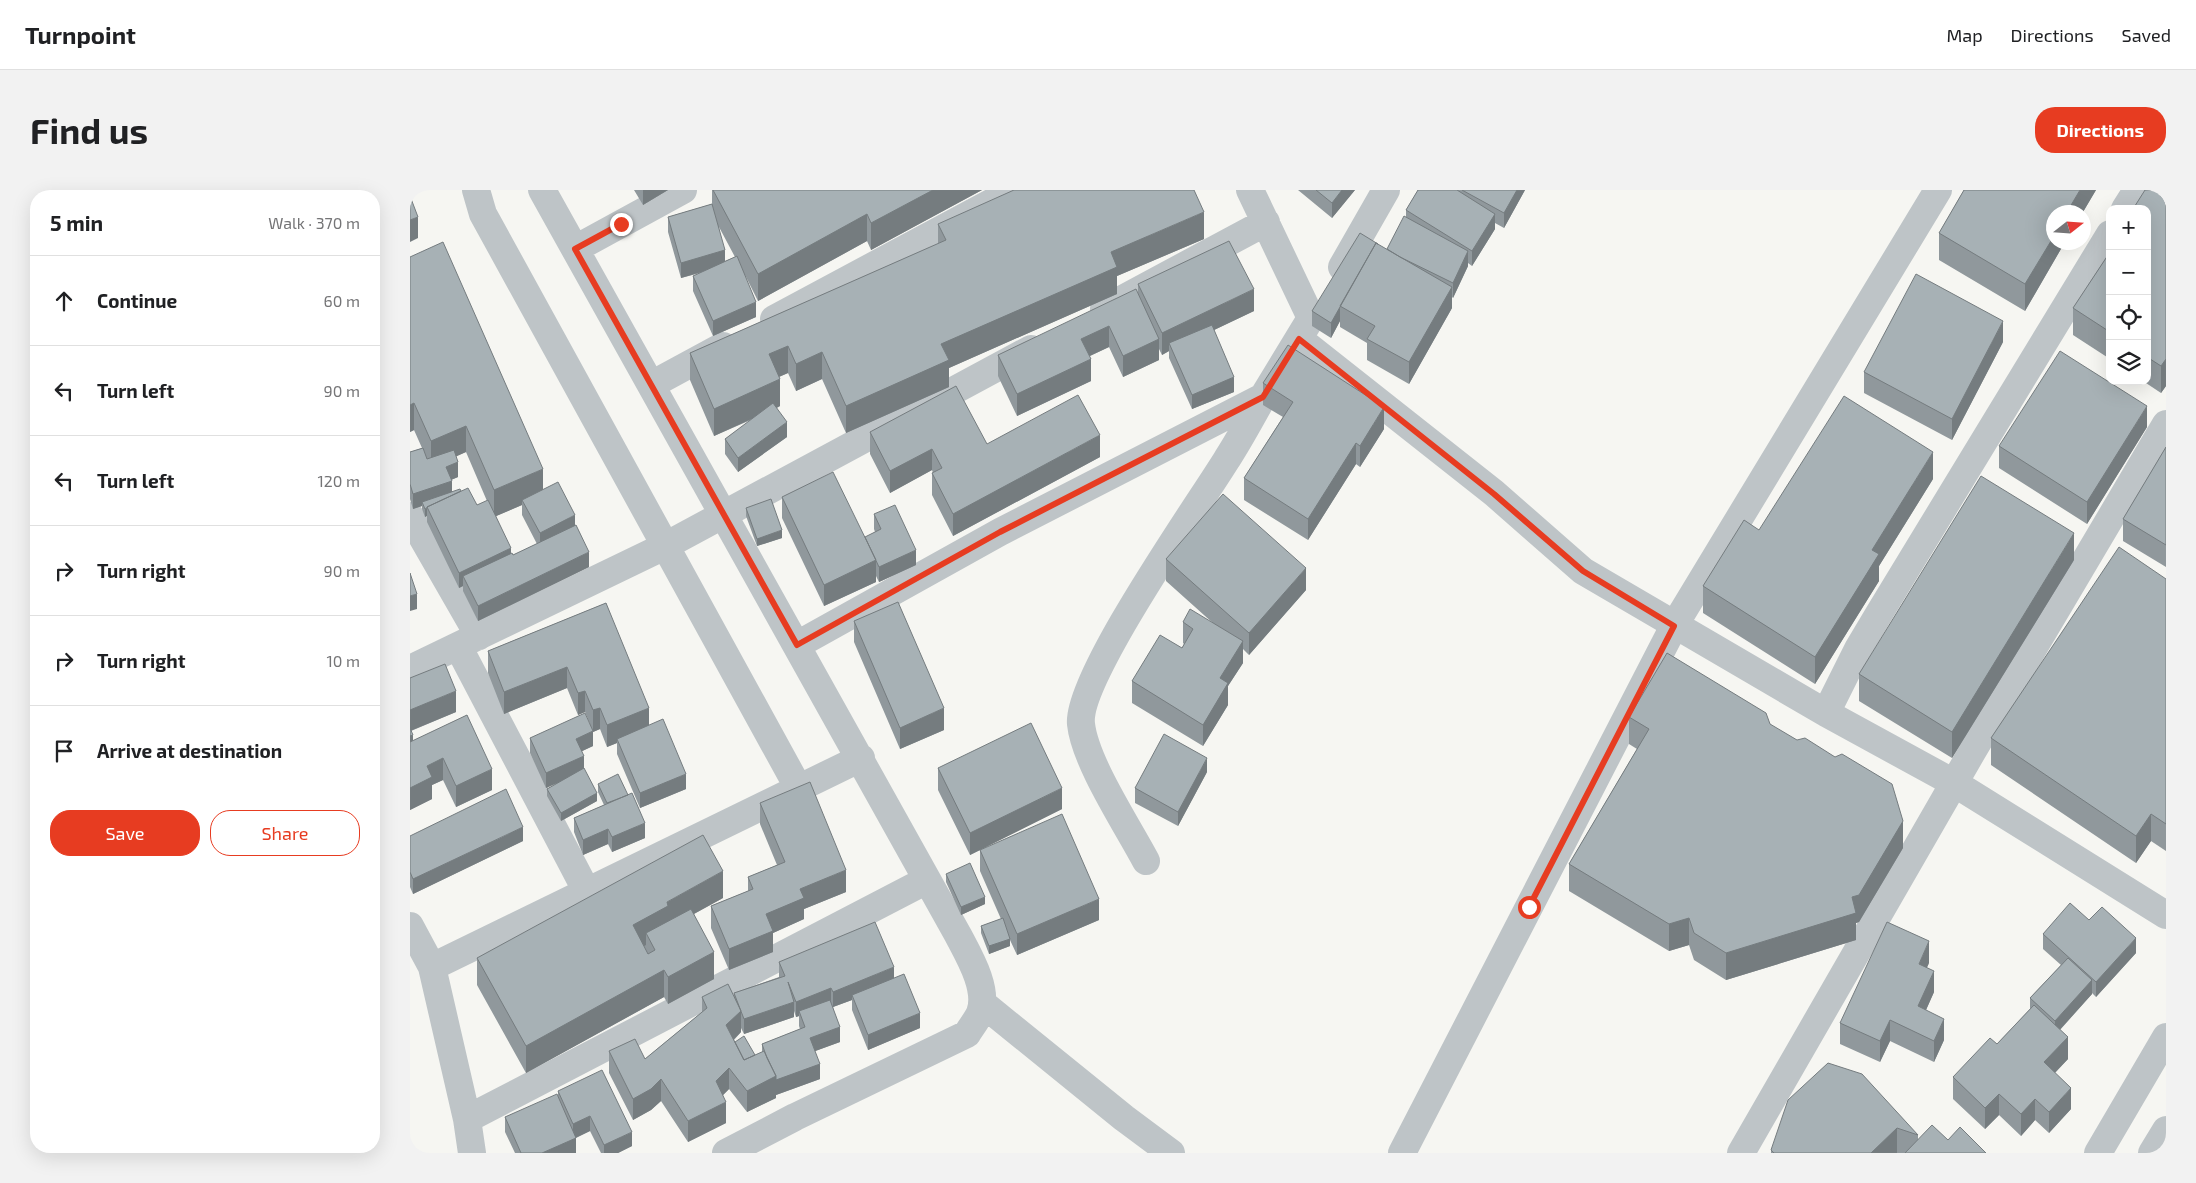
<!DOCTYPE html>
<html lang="en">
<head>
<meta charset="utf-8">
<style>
	:root { --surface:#fff; --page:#f2f2f2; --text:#202124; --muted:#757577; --line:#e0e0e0; --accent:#e73c21 }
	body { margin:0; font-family:"Exo 2",sans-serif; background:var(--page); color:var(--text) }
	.controls { position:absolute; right:15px; top:15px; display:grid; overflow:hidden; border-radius:10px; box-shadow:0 5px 20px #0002 }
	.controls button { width:45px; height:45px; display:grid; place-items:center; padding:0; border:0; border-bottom:1px solid var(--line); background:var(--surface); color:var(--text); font:25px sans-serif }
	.compass { position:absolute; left:1636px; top:15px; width:45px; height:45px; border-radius:50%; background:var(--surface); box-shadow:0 5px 20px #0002; rotate:73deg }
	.stop { position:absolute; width:15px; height:15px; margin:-11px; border:4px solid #e73c21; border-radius:50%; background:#fff }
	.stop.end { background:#e73c21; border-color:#fff; box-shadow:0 1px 5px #0008 }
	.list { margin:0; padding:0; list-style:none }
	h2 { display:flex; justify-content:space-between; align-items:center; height:65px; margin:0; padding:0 20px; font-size:21px }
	h2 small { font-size:16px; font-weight:400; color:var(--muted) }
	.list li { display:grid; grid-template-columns:32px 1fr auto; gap:15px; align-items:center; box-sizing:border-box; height:90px; padding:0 20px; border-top:1px solid var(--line) }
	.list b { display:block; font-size:19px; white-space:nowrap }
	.list em { font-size:16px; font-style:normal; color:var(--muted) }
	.actions { display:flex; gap:10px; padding:15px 20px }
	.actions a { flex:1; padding:11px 0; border:1px solid var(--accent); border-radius:20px; text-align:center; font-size:18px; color:var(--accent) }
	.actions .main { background:var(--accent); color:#fff }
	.icon { flex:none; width:28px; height:28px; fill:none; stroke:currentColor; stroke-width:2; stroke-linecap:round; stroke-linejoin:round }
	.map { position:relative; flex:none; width:1756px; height:963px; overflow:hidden; border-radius:20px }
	header { display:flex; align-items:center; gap:30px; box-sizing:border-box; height:70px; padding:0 25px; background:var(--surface); border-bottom:1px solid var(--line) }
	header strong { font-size:24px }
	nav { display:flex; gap:28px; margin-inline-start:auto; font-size:18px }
	.intro { display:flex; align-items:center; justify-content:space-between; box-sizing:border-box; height:120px; padding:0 30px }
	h1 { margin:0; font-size:35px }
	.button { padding:12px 22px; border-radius:20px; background:var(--accent); color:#fff; font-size:18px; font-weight:700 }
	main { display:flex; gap:30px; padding:0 30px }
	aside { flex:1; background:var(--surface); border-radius:20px; box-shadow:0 5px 20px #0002 }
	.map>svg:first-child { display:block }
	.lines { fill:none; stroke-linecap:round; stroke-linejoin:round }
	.street { stroke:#bec4c7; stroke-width:28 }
	.wall { fill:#90989c; fill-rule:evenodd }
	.shaded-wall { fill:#757c7f }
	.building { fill:#a7b1b5; stroke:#757c7f }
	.route { stroke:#e73c21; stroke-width:6 }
</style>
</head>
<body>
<header>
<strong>Turnpoint</strong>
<nav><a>Map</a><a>Directions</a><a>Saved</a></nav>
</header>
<div class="intro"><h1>Find us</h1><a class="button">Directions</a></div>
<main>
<aside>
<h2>5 min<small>Walk · 370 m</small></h2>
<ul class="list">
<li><svg class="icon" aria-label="ahead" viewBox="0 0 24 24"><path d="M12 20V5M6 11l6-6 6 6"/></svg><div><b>Continue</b></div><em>60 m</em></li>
<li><svg class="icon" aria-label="left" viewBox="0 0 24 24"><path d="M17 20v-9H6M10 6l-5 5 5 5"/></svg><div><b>Turn left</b></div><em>90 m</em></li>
<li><svg class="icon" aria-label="left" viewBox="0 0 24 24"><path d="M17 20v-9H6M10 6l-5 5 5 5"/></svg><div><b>Turn left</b></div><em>120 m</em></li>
<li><svg class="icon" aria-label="right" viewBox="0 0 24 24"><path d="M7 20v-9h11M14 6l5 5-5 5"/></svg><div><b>Turn right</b></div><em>90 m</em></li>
<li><svg class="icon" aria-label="right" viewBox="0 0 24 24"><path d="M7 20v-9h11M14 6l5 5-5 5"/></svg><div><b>Turn right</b></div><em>10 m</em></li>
<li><svg class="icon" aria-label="arrive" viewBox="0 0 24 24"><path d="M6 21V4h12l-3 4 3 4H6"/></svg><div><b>Arrive at destination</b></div></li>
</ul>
<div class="actions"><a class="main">Save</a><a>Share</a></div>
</aside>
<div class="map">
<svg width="1756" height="963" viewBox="0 0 1756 963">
	<rect width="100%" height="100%" fill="#f6f6f2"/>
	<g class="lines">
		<path class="street" d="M66,0l7,24 316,575
			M132,0l416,745c11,21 31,54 22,78 -3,7 -9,14 -13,21l-172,83 -69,36
			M1715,19l12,-19
			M1700,44l-230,378 -22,37 -32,64 128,70 212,132
			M165,59l108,-59
			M932,77l44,-77
			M694,119l162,-87
			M364,129l241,-129
			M889,149l195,154 89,78 243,142
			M241,195l72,-39
			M0,326l69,120
			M387,455l203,-113 263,-135 48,-79 -61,-128
			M48,456l129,246
			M0,479l255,-123 366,-197
			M736,671c-19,-36 -61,-99 -65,-137 -5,-45 117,-218 146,-265 13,-20 24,-41 36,-62
			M0,736l22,41 35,152 5,34
			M22,777l429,-209
			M572,813l142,115 47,35
			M57,929l460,-239
			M992,963l272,-527 264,-436
			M1331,963l231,-401 194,-328
			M1688,963l68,-116
			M1742,963l14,-23"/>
	</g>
	<path class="wall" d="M224,0h34l-25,15z
		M302,0h270l-111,60 -4,-9 -109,60 -13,-26 11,42 -43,19 -20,-45v-15l7,-3 -19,5 -13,-46v-15l44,-13zM309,37l16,30 -10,4z
		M888,0h57l-23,28z
		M1008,0h107l-21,38 -9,-5v6l-23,37 -4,-3v3l-15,32 -1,-1v11l-43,76 -42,-24v-17l-27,-16v-6l-9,17 -19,-12v-15l75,-62 19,-32v-7z
		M1554,0h132l-13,22 -29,30h11l-40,69 -86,-51v-27z
		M1756,0v196l-5,7 -18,-12h4v-172z
		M528,34l266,15 -87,37v18l-168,74v19l-103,46 -24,-54 -26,12 -8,-18 -9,4 1,29 -3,2 10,29 -49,35 -13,-18v-15l28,-20 -39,17 -24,-56v-27l248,-109z
		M1700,62v107l-37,-24v-27z
		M0,67l133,233 32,35 14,42 -111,54 -15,-30v-5l-4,2 -32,-66v-6l-2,1 -3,-8v-3l-9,3 -3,-10v-47l12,-4 -8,-18 -4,2zM56,262l21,49 -10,4 -16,-14 -9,1 -1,-12 7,-3 -2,-21zM112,315v10l15,29 -24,11 -2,-2 -15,-37z
		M728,94l116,27 -40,19 20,62 -42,17 -23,-51v-7l-7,4 -3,-6v11l-36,17 -14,-30 -19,9 1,25 -74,35 -19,-40v-21l140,-61z
		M1593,152l-51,98 -88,-47v-21z
		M853,193l121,46 -24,38 -4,-3 -48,76 -64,-40v-22l39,-61 -20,-12z
		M1737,237l-60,97 -88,-56v-22z
		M460,242l117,12 113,13 -147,79 -21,-41v-22h1l-1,-3 -42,23 -20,-39z
		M1756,257v120l-43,-26v-22z
		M1523,289l-54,87v15l-64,103 -112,-71v-27l56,-56z
		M372,307l83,41 10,-6 -1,-3v-15l42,51 -37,17 -3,-6v6l-52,24 -42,-88z
		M336,318l36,30 -25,8 -11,-30z
		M756,369l140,31 -57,65 -6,-6v14l-15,23v19l-25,41 -71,-43v-22l50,-33 2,-4 -1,-1v-21l31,2 -48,-43z
		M1664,370l-122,198 -93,-57v-27z
		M1756,389v272l-15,-10 -15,22 -145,-98v-27z
		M196,413l43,122 37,64 -46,19 -23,-54v-11l-10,4 -7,-18 -7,3v14l-11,5 2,18 13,32 -36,20 -14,-25v-7l10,-6 -11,5 -16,-35v-15l60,-14 -5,-12 -7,3 -11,-27 -63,26 -16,-41v-22z
		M444,431l90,109 -44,19 -46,-107z
		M0,488l46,34 -45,19 2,10 54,-26 25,75 -36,17 -13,-27 -11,5v14l-22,11z
		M1219,527l141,7 133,124 -44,74 -3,1v17l-130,40 -32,-20 -5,-15 -20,6 -100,-60v-27l68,-115 -8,-5z
		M528,578l124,41 -92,46 -32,-65z
		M797,582l-29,54 -43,-23v-15z
		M188,594l47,54 -33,14 -4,-8 -25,11 -9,-23v-14l30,-13 -6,-13z
		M350,613l86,89 -42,17v10l-31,14v19l-44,18 -18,-42v-22l37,-15v-14l29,-12 -17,-41z
		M0,646l113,5 -110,53 -3,-7z
		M570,660l119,70 -82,35 -7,-15v6l-21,8 -8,-21v-7l20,-7 -21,-48z
		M536,684l39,30 -24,11 -15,-33z
		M313,708l-29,16 20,65 -46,25 -4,-7 -138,76 -49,-88v-27z
		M1679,730l47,33 -40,44 -4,-4v1l-32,36 8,29 -13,14 16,36 -22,24 -14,-13 -14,16 -22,-21 -14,14 -32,-30v-22l44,-33 33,-35v-11l31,-33 -18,-16v-15z
		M369,772l115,16 26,50 -52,22 -16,-40v-10l-19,7 7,35 -25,9 5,28 -44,16v3l-29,14 -18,-23 -6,6 3,28 -38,19 -27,-41 -10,9 -18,10 -24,-47v-22l36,8 57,-47v-15h32v-4l45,-16zM384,821l2,6 3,-1v10l1,3 -38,15v8l-7,3 -20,-13 -1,-2 7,-8v-4l3,6 50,-17z
		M1519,773l-2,4 7,25 -8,18 18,30 -10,22 -44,-21 -10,21 -40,-18v-21z
		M1418,873l90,72v4l30,1 38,13h-215v-3z
		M148,901l74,55 -14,7h-17l-11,-22 -14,7v15h-61l-10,-21v-15l53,-21z"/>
	<path class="shaded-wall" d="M233,0h25l-25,15z
		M523,0h49l-111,60v-27z
		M932,0h13l-23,28v-15z
		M1107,0h8l-21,38v-15z
		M1670,0h16l-13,22h-16z
		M794,22v27l-87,37v18l-168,74v19l-103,46v-27l95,-62 170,-92z
		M457,24v27l-109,60v-27z
		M1085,24v15l-23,37v-15z
		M8,27v21l-8,4v-22z
		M1644,46v6h11l-40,69v-27z
		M315,60v15l-44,13v-15z
		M1058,61v15l-15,32v-15z
		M1042,97v21l-43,76v-22z
		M844,99v22l-82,39 -3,-7v8l-7,4v-22z
		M346,112v15l-43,19v-15z
		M930,116v15l-9,17v-15z
		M1593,131v21l-51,98v-21z
		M699,136v21l-28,13v-21z
		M749,149v21l-36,17v-21z
		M378,156v27l-19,8v-27z
		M412,162v27l-26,12v-27z
		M681,169v22l-74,35v-22z
		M1756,169v27l-5,7v-27z
		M824,187v15l-42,17v-14z
		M370,189v27l-66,30v-27z
		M4,213v27l-4,2v-27z
		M1737,216v21l-60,97v-22z
		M974,217v22l-24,38v-21z
		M377,232v15l-49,35v-14z
		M56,236v26l-35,16v-27z
		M690,245v22l-147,79v-22z
		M946,253v21l-48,76v-21z
		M522,259v21l-42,23v-22z
		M1523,262v27l-54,87v15l-64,103v-27l57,-107z
		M48,272v15l-12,5v-15z
		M133,279v27l-21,4v5l-28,12v-27z
		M42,291v15l-30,6v4l-9,3v-15z
		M15,319h2v7l-2,1z
		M165,325v15l-35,18v-15z
		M372,340v8l-25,8v-7z
		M1664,343v27l-122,198v-26z
		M101,358v15l-48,13v10l-4,2v-15z
		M506,360v15l-37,17v-15z
		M179,362v15l-111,54v-15z
		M466,370v22l-52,24v-21z
		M896,378v22l-57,65v-22z
		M7,404v15l-7,2v-15z
		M833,451v22l-15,23v19l-25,41v-21l17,-47z
		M157,477v21l-63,26v-22z
		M46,501v21l-46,19v-21z
		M175,501v21l-7,3v-22z
		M190,518v21l-7,3v14l-17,8v-15l17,-8v-21z
		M239,518v21l-32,10v4l-10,4v-22z
		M534,518v22l-44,19v-21z
		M3,545v21l-3,1v-21z
		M174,566v15l-38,17v-15z
		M33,568v22l-11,5v14l-22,11v-22l17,-22z
		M797,568v14l-29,54v-14z
		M82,579v21l-36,17v-21z
		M276,584v15l-46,19v-15z
		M652,598v21l-92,46v-22z
		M187,603v8l-36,20v-8z
		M1741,624v27l-15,22v-27z
		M1493,631v27l-44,74 -3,1v17l-130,40v-27l126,-56z
		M235,633v15l-33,14v-15z
		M113,637v14l-110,53v-15z
		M198,639v15l-25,11v-15z
		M436,680v22l-42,17v10l-31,14v19l-44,18v-21l37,-35 34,-25z
		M313,681v27l-55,30 -22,5v12l-13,7v-27l34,-23z
		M575,707v7l-24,11v-8z
		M689,709v21l-82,35v-21z
		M1279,728v27l-20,6v-27z
		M1726,748v15l-40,44v-15z
		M600,749v7l-21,8v-8z
		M1519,751v22l-10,22v-21z
		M304,762v27l-46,25v-27z
		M484,777v15l-42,13v5l-19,7v-15z
		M254,780v27l-138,76v-27z
		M1524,781v21l-16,36v-22z
		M1682,790v14l-37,41v-14z
		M421,798v14l-32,9v5l-3,1v-15z
		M384,812v15l-50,17v-15z
		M331,821v21l-15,15v-22z
		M510,823v15l-52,22v-15z
		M1534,829v21l-10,22v-21z
		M1480,830v21l-10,21v-21z
		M430,837v15l-30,11v-15z
		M1658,847v22l-24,25v-22z
		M410,874v15l-44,16v3l-29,14v-21l29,-15z
		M319,878v21l-13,13v-21z
		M251,889v22l-10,9 -18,10v-21z
		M1661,898v21l-22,24v-21z
		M1589,904v21l-14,14v-21z
		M1625,909v21l-14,16v-22z
		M316,912v21l-38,19v-21z
		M180,926v15l-17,8v-15z
		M1487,938v25h-26z
		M222,942v14l-14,7h-14v-8z
		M166,948v15h-34z"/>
	<path class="building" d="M303,0h220l-62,33 -4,-9 -109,60z
		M604,0h180l10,22 -93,40 6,15 -176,77 8,16 -103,46 -24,-54 -26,12 -8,-18 -19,8 11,25 -66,30 -24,-56 256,-113 -8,-16z
		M906,0h26l-10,13z
		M1008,0h39l38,24 -23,37 -66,-41z
		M1052,0h55l-13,23z
		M1554,0h116l-13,22h-13v24l-29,48 -86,-51z
		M1735,0h21v169l-5,7 -14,-9v-148h-14z
		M0,6l8,21 -8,3z
		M302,14l13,46 -44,13 -13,-46z
		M994,26l64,35 -15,32 -53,-26 -13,-8z
		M950,43l18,11 -2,-1 -45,80 -19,-12z
		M819,51l25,48 -92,44 -24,-49z
		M33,52l100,227 -49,21 -28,-64 -35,15 -17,-38 -4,2v-148z
		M966,53l76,44 -43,75 -42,-23 8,-13 -35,-20z
		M1700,62v80l-37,-24z
		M327,66l19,46 -43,19 -20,-45z
		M1506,84l87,47 -51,98 -88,-47z
		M726,99l23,50 -36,17 -14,-30 -28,13 10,20 -74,35 -19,-39z
		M802,135l22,52 -42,18 -23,-52z
		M878,155l96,62 -24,39 -4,-3 -48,76 -64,-41 49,-76 -30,-19z
		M1650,161l87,55 -60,96 -88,-56z
		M546,196l31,58 91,-49 22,40 -147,79 -21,-41 10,-5 -10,-19 -42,22 -20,-39z
		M1434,206l89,56 -61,98 7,4 -64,103 -112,-71 41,-66 15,10z
		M363,213l14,19 -49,36 -13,-19z
		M1756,257v98l-43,-26z
		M13,258l4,11 27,-9 4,12 -12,5 6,14 -39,13 -3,-10v-32z
		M423,282l43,88 -52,25 -42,-88z
		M1571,286l93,57 -122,199 -93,-58z
		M148,292l17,33 -35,18 -18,-33z
		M58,298l9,17 11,-5 23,48 -52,25 -32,-66z
		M50,299l1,2 -34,16v1l-2,1 -3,-7z
		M813,304l83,74 -57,65 -83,-74z
		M361,309l11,31 -25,9 -11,-31z
		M485,315l21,45 -37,17 -14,-30 16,-8 -7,-15z
		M166,335l13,27 -111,54 -15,-30 49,-23 1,2z
		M1709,357l47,32v245l-15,-10 -15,22 -145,-98z
		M0,383l7,21 -7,2z
		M488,412l46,106 -44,20 -46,-107z
		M196,413l43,105 -42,17 -7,-17 -7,2 -8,-19 -7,2 -11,-26 -63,25 -16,-41z
		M780,419l53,32 -23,37 8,5 -25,42 -71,-44 28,-46 22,13 11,-19 -10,-7z
		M1257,463l99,60 4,11 27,16 8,-2 30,19 7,-3 50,30 11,37 -44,74 -7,2 4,16 -130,40 -32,-20 -5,-15 -20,6 -100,-60 80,-135 -20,-12z
		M35,474l11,27 -46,19v-32z
		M175,523l8,18 -17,8 8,17 -38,17 -16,-35z
		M57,525l25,54 -36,17 -13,-28 -16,8 5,11 -22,11v-46z
		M253,529l23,55 -46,19 -23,-54z
		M621,533l31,65 -92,45 -32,-65z
		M0,538l3,7 -3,1z
		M754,544l43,24 -29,54 -43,-24z
		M174,578l13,25 -36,20 -14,-24z
		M208,584l10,21 -21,8 -9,-19z
		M400,592l36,88 -46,19 4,9 -38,16 7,17 -44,18 -18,-43 42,-17 -5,-12 37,-15 -25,-59z
		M96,599l17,38 -110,52 -3,-7v-36z
		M222,603l13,30 -33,14 -4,-8 -25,11 -9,-22z
		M652,624l37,85 -82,35 -37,-84z
		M293,645l20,36 -56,31 1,4 -35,19 15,29 7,-4 -9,-17 45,-24 23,43 -46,25 -4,-7 -138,76 -49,-88z
		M560,673l15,34 -24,10 -15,-33z
		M1660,713l19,17 13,-13 34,31 -40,44 -53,-48z
		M593,728l7,21 -21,7 -8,-20z
		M465,732l19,45 -61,25 -2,-4 -35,14 -8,-20 6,20 -50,17 -10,-26 51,-17 -6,-14z
		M1477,732l42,19 -10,23 15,7 -16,35 26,13 -10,22 -44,-21 -10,21 -40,-18z
		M1658,768l24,22 -37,41 -25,-23z
		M494,784l16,39 -52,22 -16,-40z
		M318,794l13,27 -15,14 18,35 20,-9 12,25 -29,15 -18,-23 -13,13 10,21 -38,19 -27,-42 -10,10 -18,10 -24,-48 26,-12 10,20 62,-51 -5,-11z
		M420,810l10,27 -30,11 10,26 -44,16v-4l-9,-18 -5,-14 43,-17 -6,-16z
		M1624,815l34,32 -24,25 27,26 -22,24 -14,-13 -14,15 -22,-20 -14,14 -32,-31 37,-39 7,6z
		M334,846l11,19 -11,5 -9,-18z
		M1418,873l34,11 56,61 -21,-7 -26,25h-97l-3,-3 17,-50z
		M192,880l30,62 -28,13 -14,-29 -17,8 -15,-33z
		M147,904l19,44 -34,15h-21l-16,-36z
		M1522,935l16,15 12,-13 26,26h-81z"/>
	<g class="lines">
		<path class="route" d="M211,34l-46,25 222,396 203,-113 263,-135 36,-58 195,155 89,77 91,55 -145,281"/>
	</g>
</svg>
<div class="controls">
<button>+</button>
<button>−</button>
<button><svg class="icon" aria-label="locate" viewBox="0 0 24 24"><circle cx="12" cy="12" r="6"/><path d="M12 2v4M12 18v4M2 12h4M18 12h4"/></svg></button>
<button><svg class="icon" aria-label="layers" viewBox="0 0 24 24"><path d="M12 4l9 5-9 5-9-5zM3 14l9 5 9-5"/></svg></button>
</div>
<svg class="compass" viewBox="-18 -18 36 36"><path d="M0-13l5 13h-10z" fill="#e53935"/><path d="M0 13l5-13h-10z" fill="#757577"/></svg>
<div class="stop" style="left:1119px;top:717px"></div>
<div class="stop end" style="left:211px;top:34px"></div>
</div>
</main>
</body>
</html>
